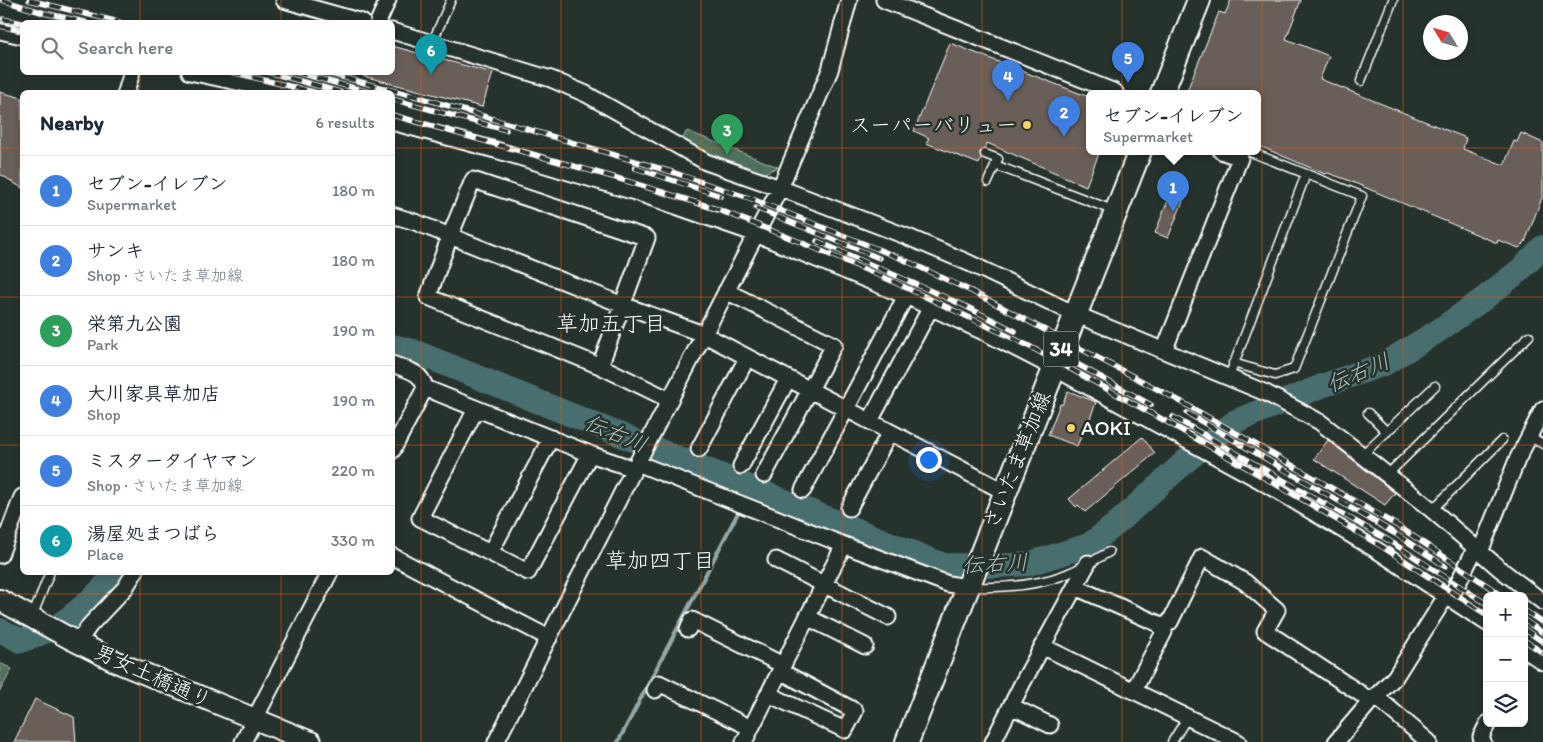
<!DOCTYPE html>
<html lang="en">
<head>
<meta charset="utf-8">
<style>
	:root { --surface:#fff; --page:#f6f6f7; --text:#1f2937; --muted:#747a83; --line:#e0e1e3; --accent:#84754c }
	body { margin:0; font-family:Itim,"Klee One",sans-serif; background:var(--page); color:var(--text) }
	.controls { position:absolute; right:15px; bottom:15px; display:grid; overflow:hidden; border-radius:8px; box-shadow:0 2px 8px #0003 }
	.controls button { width:45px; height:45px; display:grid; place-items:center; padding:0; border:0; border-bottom:1px solid var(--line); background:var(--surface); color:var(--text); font:25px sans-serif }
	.compass { position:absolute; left:1423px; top:15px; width:45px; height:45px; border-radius:50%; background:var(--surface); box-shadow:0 2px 8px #0003; rotate:308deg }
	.you { position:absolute; left:928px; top:459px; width:18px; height:18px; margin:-12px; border:4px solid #fff; border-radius:50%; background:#1a73e8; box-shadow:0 0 0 8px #1a73e833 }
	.badge { display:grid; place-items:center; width:32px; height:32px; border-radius:50%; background:var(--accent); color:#fff; font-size:16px; font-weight:700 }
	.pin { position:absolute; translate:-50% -41px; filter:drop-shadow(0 1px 2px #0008) }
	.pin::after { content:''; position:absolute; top:26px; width:18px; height:15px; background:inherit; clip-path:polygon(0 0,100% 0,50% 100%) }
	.popup { position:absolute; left:1086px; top:90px; width:175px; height:65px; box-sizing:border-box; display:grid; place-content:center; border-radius:8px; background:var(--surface); filter:drop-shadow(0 1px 4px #0005); font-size:16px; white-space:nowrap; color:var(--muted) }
	.popup b { font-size:19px; color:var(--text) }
	.popup::after { content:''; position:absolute; left:50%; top:100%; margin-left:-10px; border:10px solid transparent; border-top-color:var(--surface) }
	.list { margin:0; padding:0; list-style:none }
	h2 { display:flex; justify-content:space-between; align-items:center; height:65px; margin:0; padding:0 20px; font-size:21px }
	h2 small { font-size:16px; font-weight:400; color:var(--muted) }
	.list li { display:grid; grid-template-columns:32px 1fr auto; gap:15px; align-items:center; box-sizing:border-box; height:70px; padding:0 20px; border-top:1px solid var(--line) }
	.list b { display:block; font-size:19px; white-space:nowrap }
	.list p { margin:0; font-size:16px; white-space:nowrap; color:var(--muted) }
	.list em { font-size:16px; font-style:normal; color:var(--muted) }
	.icon { flex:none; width:28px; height:28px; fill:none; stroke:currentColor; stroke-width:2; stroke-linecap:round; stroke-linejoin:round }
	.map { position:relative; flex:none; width:1543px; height:742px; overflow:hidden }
	.search { position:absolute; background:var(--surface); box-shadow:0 2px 8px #0003; left:20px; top:20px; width:375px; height:55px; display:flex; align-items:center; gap:12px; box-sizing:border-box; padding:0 18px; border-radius:8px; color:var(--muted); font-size:19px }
	.panel { position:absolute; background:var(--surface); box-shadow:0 2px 8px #0003; left:20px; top:90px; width:375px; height:485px; border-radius:8px }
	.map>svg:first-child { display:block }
	.green { fill:#50715b; stroke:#a8b8ad }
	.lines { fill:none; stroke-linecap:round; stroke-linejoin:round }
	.stream { stroke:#92a8a9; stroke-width:4 }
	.river { stroke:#4a6e6f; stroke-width:24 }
	.building { fill:#6b5e58; stroke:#fff }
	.lane-casing { stroke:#fff; stroke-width:11 }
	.street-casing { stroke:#fff; stroke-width:19 }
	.secondary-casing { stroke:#fff; stroke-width:24 }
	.primary-casing { stroke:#fff; stroke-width:26 }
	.lane { stroke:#26332d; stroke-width:8 }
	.street { stroke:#26332d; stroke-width:15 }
	.secondary { stroke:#26332d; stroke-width:20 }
	.primary { stroke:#26332d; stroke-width:22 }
	.rail-casing { stroke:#fff; stroke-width:5.5 }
	.rail { stroke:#26332d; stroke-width:4; stroke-dasharray:11; stroke-linecap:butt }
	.grid { fill:none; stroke:#e8590c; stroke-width:1; stroke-opacity:0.55 }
	.poi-dot { fill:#ffd166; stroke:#26332d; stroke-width:2 }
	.labels { text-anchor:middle; stroke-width:5; stroke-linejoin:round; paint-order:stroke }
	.shield { fill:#26332d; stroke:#bec2c0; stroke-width:1 }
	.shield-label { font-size:20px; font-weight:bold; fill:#fff }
	.poi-label { font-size:21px; fill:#fff; stroke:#26332d; text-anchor:end }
	.street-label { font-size:21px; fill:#fff; stroke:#26332d }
	.neighbourhood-label { font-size:22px; fill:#fff; stroke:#26332d }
	.water-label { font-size:22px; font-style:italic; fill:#aebebe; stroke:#26332d }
</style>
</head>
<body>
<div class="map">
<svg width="1543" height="742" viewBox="0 0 1543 742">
	<rect width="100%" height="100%" fill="#26332d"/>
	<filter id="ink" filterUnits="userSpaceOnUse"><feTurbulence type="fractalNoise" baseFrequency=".02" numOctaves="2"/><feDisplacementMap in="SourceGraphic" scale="10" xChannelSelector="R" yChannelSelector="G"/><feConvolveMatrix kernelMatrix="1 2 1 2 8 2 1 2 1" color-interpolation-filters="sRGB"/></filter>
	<g filter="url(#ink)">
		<path class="green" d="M687,131l91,36 -18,8c-24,-8 -59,-17 -79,-34z
			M0,663l12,6 -12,22z"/>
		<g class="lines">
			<path class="stream" d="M744,500l7,-13
				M618,742l123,-235"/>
			<path class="river" d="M392,346l21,5 530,214 54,1 31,-2 61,-19 26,-20 72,-65 49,-39 86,-35 62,-22 54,-33 44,-31 37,-29 24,-24
				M0,630l21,11c11,-5 25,-8 36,-15 15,-9 50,-38 57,-54"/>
		</g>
		<path class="building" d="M1231,0h70l-15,39 43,17 -9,23 146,59 -3,11 41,16 10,-24 3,1 4,-9 22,10v52l-18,47 -6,6 -21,-8 -1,3 -152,-64 -17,-6 -3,1 -68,-29v-52h-71l33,-81 6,2z
			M950,43l139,54v54h11l-14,35 -99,-43 -2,5 -5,4 1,6 -2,6 -53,-21 3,-5 -15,-7z
			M392,46l101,27 -11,34 -119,-31 1,-4h28z
			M0,92l22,6v90l-22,-14z
			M1173,188l13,6 -18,44 -13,-5z
			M1068,391l28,11 -11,31 -2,-1 -6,14 -29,-11 12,-31 2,1z
			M1142,437l13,16 -70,59 -7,-7 -2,2 -7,-8z
			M1328,440l67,53 -10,12 -71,-46z
			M35,699l39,18 2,25h-62z"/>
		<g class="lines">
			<defs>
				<path id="lane" d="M432,43l19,-43
					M1361,81l32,-81
					M985,154l13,5 -10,23
					M995,165l120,46
					M1233,363l42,12 19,-6 68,-173 -114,-45
					M1229,377l77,-203
					M1368,413l19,19
					M1529,436l14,8
					M1362,455l73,-69
					M1387,475l142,-139
					M1432,510l70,-70
					M972,587c30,1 63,-1 92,-12 16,-6 31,-15 45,-23
					M32,617l18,-45
					M1172,742l15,-24"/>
				<path id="street" d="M284,0l78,22
					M884,0l231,92
					M378,22l10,-22
					M0,31l22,5
					M392,31l159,48 35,15 120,68 74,26 128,49 61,26 106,51 191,79 54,29 112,88 68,59 43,33
					M190,72l94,20
					M126,92l6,-20
					M392,122l107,29 139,42 118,41 150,62 86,40 62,32 207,113 117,70 109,72
					M392,215l23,7 208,83 80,29 302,158
					M726,291l108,54 -70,130
					M1164,351l76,-193 -19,-7
					M392,364c15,6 29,7 33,24
					M600,366l47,-128 -174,-58 -23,56 -22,61 172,69 70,34
					M476,409l-56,109 108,54 62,-118
					M870,421l61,-114
					M699,449l48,-91
					M392,451l33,-63 165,66 44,15
					M637,463l207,82 -100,197
					M741,466l47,-87
					M803,490l103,-194
					M849,508l41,-76
					M844,545l104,39 19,3
					M1480,552l37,-92 26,-51
					M490,553l61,-115
					M0,555l22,-58
					M392,556l157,82
					M776,560l112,57
					M1075,587l84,37 5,8 -30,58
					M1450,599l26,-52
					M807,617l58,29
					M1162,628l8,-6 32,-65 43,25 32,28 -12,21 96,63 9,8
					M688,629l4,-9 91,45
					M78,642l12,-17 35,-37 10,-16
					M1042,646l196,96
					M1524,649l19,13
					M655,690l4,-7 92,45
					M768,694l77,36 10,-19 -75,-40
					M1375,696l54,46
					M1011,706l39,19
					M243,742l87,-170
					M496,742l138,-273 146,-281 50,-118 19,-70
					M993,742l30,-60 65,-119
					M1336,742l34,-40 25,-25 51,-81
					M1483,742l-2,-5 7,-14"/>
				<path id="secondary" d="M0,600l69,38 52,26 190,78"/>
				<path id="primary" d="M1162,93l37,-93
					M907,742l233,-591"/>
			</defs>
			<use href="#lane" class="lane-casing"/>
			<use href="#street" class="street-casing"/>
			<use href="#secondary" class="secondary-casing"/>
			<use href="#primary" class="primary-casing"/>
			<use href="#lane" class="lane"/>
			<use href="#street" class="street"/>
			<use href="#secondary" class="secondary"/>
			<use href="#primary" class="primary"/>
			<defs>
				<path id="rail" d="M2,0l42,13 41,9
					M29,0l90,22
					M3,19l19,4
					M0,26l22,5
					M231,72l83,20
					M268,72l72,20
					M295,72l74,20
					M323,72l99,26 250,74 80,27 148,59 71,33 207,109 220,126 105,70
					M392,99l114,31
					M392,115l228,64 97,30 83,33 92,39 135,64 140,77 145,83 72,43 103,67
					M635,168l86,28
					M756,208l123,50
					M817,241l146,64 52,26
					M1068,359l83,46
					M1187,413l207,120 51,33
					M1173,417l215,123 99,64
					M1524,610l19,13
					M1524,620l19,13
					M1524,629l19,13
					M1524,640l19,13"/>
			</defs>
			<use href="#rail" class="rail-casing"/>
			<use href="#rail" class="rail"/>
		</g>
	</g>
	<path class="grid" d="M140,0v22M281,0v22M421,0v742M561,0v742M701,0v742M842,0v742M982,0v742M1122,0v742M1262,0v742M1403,0v742M140,72v20M281,72v20M0,148h22M392,148h1151M0,297h22M392,297h1151M0,445h22M392,445h1151M140,572v170M281,572v170M0,594h1543"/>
	<g class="poi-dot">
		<circle cx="1027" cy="125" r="5"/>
		<circle cx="1071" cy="428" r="5"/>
	</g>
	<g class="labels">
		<rect class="shield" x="1043.5" y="331.5" width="35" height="35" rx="4"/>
		<g class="shield-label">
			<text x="1061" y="356">34</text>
		</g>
		<g class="poi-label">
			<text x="1017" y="132">スーパーバリュー</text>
			<text x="1081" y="435" text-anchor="start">AOKI</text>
		</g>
		<g class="street-label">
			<text transform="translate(1017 460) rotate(-68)" y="7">さいたま草加線</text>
			<text transform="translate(153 676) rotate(24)" y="7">男女土橋通り</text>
		</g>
		<g class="neighbourhood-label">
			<text x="611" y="331">草加五丁目</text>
			<text x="660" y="568">草加四丁目</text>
		</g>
		<g class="water-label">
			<text transform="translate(1358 372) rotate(-23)" y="8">伝右川</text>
			<text transform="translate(616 433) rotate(22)" y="8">伝右川</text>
			<text transform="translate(995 563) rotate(-3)" y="8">伝右川</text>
		</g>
	</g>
</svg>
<div class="controls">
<button>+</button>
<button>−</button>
<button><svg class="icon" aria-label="layers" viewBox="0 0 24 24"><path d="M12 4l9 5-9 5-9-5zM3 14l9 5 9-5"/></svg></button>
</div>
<svg class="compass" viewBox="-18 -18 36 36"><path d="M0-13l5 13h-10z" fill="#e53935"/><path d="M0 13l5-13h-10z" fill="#747a83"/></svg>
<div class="you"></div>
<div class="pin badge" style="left:1173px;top:212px;background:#3f7fe0">1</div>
<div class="popup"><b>セブン-イレブン</b>Supermarket</div>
<div class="pin badge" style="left:1064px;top:137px;background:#3f7fe0">2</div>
<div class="pin badge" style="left:727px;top:155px;background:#2e9e5b">3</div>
<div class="pin badge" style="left:1008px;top:101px;background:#3f7fe0">4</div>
<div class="pin badge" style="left:1128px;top:83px;background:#3f7fe0">5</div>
<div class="pin badge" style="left:431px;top:75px;background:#0f9aa8">6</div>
<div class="search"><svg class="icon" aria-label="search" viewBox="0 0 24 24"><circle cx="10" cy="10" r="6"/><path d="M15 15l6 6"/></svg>Search here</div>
<section class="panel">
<h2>Nearby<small>6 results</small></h2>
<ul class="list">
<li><span class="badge" style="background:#3f7fe0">1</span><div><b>セブン-イレブン</b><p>Supermarket</p></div><em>180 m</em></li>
<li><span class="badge" style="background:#3f7fe0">2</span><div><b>サンキ</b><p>Shop · さいたま草加線</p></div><em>180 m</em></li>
<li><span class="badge" style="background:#2e9e5b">3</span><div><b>栄第九公園</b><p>Park</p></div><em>190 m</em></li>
<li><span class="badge" style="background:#3f7fe0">4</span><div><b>大川家具草加店</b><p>Shop</p></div><em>190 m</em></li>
<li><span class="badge" style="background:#3f7fe0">5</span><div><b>ミスタータイヤマン</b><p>Shop · さいたま草加線</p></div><em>220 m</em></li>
<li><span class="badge" style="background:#0f9aa8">6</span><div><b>湯屋処まつばら</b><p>Place</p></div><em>330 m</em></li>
</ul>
</section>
</div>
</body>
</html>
